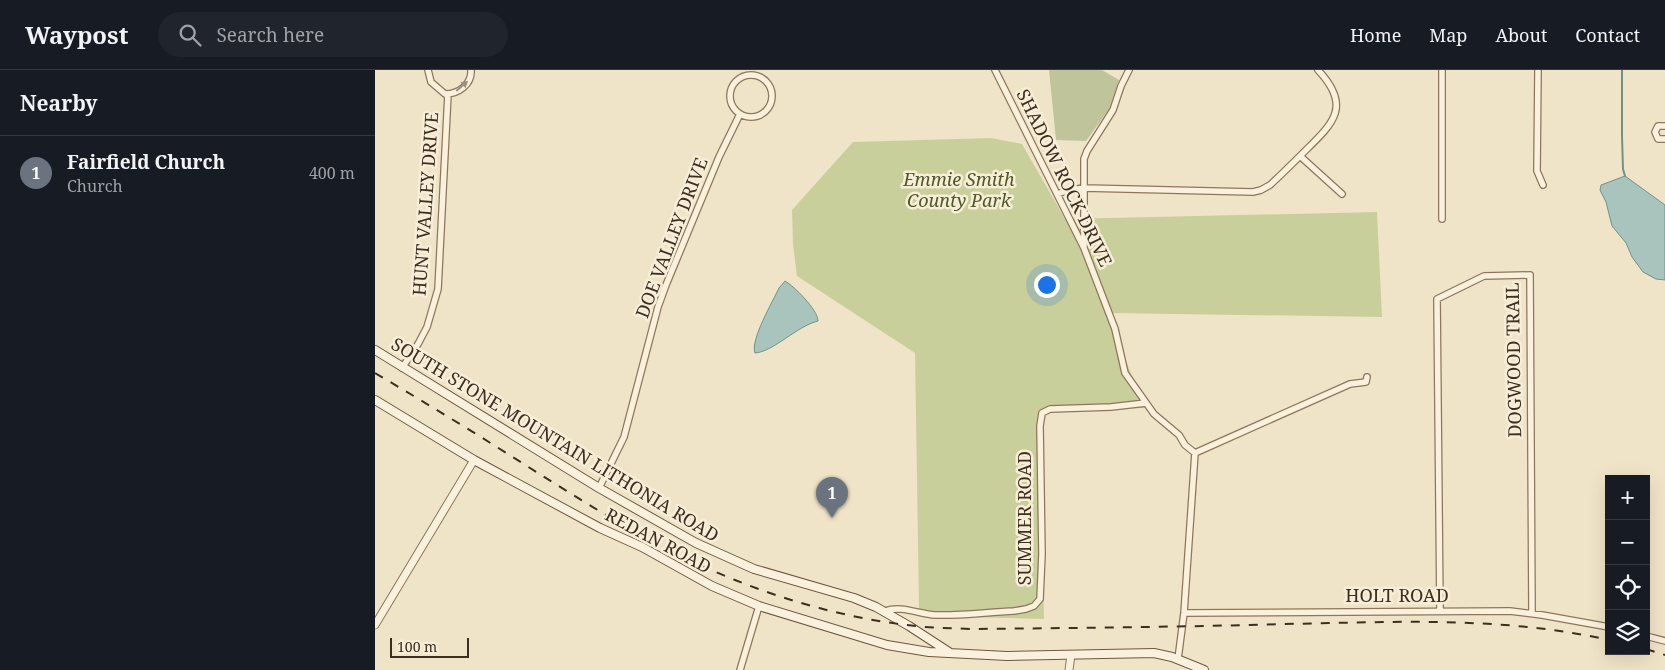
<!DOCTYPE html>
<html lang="en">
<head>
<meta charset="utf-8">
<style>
	:root { --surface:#171b24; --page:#20242c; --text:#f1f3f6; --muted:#9ea1a6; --line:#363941; --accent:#0b8043 }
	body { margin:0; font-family:"Noto Serif",serif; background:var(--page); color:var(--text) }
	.controls { position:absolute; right:15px; bottom:15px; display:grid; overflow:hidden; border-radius:0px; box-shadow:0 5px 20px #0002 }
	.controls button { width:45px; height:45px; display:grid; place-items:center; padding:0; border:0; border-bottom:1px solid var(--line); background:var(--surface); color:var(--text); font:25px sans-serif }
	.scale { position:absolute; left:15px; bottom:12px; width:79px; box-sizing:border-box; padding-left:5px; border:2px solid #3d2e20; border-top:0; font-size:14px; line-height:18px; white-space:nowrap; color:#3d2e20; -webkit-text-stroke:4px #f7eed8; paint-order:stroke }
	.you { position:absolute; left:671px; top:214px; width:18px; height:18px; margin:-12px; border:4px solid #fff; border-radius:50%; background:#1a73e8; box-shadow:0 0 0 8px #1a73e833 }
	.badge { display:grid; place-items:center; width:32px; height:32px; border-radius:50%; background:var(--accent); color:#fff; font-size:16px; font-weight:700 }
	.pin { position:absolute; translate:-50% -41px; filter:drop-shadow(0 1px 2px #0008) }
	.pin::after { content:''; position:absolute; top:26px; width:18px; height:15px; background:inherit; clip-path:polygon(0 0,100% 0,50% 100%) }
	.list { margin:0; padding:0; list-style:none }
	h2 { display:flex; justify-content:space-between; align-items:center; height:65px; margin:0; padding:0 20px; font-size:21px }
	h2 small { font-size:16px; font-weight:400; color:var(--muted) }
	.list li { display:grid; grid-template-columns:32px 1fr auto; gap:15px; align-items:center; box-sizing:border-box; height:75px; padding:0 20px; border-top:1px solid var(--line) }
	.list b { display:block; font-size:19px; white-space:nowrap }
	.list p { margin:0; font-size:16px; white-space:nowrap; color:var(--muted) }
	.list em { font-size:16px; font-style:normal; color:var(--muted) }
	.icon { flex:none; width:28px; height:28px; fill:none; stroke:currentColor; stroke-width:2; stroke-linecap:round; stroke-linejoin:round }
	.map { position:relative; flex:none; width:1290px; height:600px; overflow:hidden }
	header { display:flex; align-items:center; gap:30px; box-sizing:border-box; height:70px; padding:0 25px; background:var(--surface); border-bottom:1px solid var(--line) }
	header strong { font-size:24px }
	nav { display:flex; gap:28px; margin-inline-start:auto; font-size:18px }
	.search { width:350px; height:45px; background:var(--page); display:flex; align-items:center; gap:12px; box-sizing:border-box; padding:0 18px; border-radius:28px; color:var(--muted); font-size:19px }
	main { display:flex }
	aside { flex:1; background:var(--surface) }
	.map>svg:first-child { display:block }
	.green { fill:#c9cf9b }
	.cemetery { fill:#bfc49a }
	.water { fill:#a9c4bc; stroke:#6f938a }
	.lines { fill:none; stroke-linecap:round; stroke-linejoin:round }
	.stream { stroke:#6f938a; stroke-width:2 }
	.minor-casing { stroke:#8d765c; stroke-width:8 }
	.tertiary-casing { stroke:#8d765c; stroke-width:9 }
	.secondary-casing { stroke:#6f573f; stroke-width:10 }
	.minor { stroke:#faf1dc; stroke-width:5.5 }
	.tertiary { stroke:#faf1dc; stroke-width:7 }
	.secondary { stroke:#faf1dc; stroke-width:8 }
	.rail { stroke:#3d2e20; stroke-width:2; stroke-dasharray:9 9; stroke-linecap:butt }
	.oneway { fill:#9c907e }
	.labels { text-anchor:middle; stroke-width:5; stroke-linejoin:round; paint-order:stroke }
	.street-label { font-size:18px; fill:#3d2e20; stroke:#f7eed8 }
	.park-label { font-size:18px; font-style:italic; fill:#4d5a26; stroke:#f7eed8 }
</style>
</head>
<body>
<header>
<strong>Waypost</strong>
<div class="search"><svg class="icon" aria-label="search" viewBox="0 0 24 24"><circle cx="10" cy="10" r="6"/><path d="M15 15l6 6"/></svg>Search here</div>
<nav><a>Home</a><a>Map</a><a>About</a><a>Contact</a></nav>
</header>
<main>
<aside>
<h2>Nearby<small></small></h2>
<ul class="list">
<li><span class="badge" style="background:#6b7280">1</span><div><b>Fairfield Church</b><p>Church</p></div><em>400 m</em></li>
</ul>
</aside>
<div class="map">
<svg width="1290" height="600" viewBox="0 0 1290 600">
	<rect width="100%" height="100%" fill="#f0e4c8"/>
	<path class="green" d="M616,68l31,6 43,75 312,-7 5,105 -274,-4 10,30 28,65 -106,2 4,209 -79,-2 -46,-8 -4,-256 -118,-77 -4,-31 -1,-35 61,-68z"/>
	<path class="cemetery" d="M674,0h53l17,10 -10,29 -23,32 -30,-1z"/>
	<path class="water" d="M1250,106l40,29v75l-9,-1 -13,-7 -11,-15 -6,-14 -14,-17 -6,-24 -6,-12 1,-5z
		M410,211c9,5 33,29 33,40 -21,5 -45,31 -63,32 -5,-13 18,-52 24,-65z"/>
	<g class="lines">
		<path class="stream" d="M1247,0v66l1,33 2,7"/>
		<defs>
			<path id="minor" d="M53,0l3,12 14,12c14,0 27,-10 26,-24
				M620,0l89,178 31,81 10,44 29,41 25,21 6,10 10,8 -11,160 -6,46
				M1163,0l-1,101 6,14
				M355 26a21 21 0 1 1 42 0a21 21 0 1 1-42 0Z
				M1290,56h-7l-3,6 3,7h7
				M925,86l42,38
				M682,124l12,-4 15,-2 169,4 8,-2 9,-5c12,-11 24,-23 36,-35 29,-28 45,-45 12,-80
				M1067,149v-149
				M709,176v-87l3,-8 26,-41 8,-24 8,-16
				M27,298l16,-24 9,-17 11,-38 10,-195
				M820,383l155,-69 16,-2 1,-5
				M224,418l25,-51 34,-130 8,-22 53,-128 21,-43
				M510,541c16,-6 34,3 50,4 26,1 53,-3 79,-4l12,-2 8,-3 6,-7 2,-45 -2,-128 2,-13 8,-4 61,-2 35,-4
				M1065,541l-3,-312 47,-23 46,-1 2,338
				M809,543l326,-2 32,4 67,12
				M1271,566l19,5
				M365,600l19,-64"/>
			<path id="tertiary" d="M0,555l99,-165
				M694,600l2,-15"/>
			<path id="secondary" d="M0,280l224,138 97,55 58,26 100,29 22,9 33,19 40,26
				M0,330l99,60 126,68 42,19 70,39 47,20 128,39 42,7 78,4 147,-3 18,4 32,13"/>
		</defs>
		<use href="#minor" class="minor-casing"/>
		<use href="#tertiary" class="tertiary-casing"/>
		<use href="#secondary" class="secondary-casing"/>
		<use href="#minor" class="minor"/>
		<use href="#tertiary" class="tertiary"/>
		<use href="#secondary" class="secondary"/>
		<path class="rail" d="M0,303c34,20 67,40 101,61 84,52 166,109 259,146 55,22 113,38 172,45 21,3 42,3 64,4 104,-1 209,-2 314,-5 108,-2 217,-8 324,16
			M1271,579l19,6"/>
	</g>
	<defs><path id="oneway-solid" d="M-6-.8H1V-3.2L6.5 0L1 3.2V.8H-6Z" transform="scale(1.25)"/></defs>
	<use class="oneway" href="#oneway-solid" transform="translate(87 16) rotate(-41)"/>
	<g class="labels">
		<g class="street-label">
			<text transform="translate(689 108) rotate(64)" y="6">SHADOW ROCK DRIVE</text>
			<text transform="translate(51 134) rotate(-86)" y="6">HUNT VALLEY DRIVE</text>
			<text transform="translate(297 168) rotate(-69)" y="6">DOE VALLEY DRIVE</text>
			<text transform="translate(1139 290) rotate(-91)" y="6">DOGWOOD TRAIL</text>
			<text transform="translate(180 370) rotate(31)" y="6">SOUTH STONE MOUNTAIN LITHONIA ROAD</text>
			<text transform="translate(650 448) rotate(-90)" y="6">SUMMER ROAD</text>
			<text transform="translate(283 471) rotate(28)" y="6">REDAN ROAD</text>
			<text x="1022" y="532">HOLT ROAD</text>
		</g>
		<g class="park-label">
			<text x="584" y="116">Emmie Smith<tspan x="584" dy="21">County Park</tspan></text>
		</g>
	</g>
</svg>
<div class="controls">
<button>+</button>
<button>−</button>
<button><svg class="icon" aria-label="locate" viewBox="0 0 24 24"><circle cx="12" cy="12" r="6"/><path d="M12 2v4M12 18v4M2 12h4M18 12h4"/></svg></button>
<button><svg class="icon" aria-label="layers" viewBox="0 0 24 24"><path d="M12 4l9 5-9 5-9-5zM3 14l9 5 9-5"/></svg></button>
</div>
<div class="scale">100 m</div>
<div class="you"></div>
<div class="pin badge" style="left:457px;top:448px;background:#6b7280">1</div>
</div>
</main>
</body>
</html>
